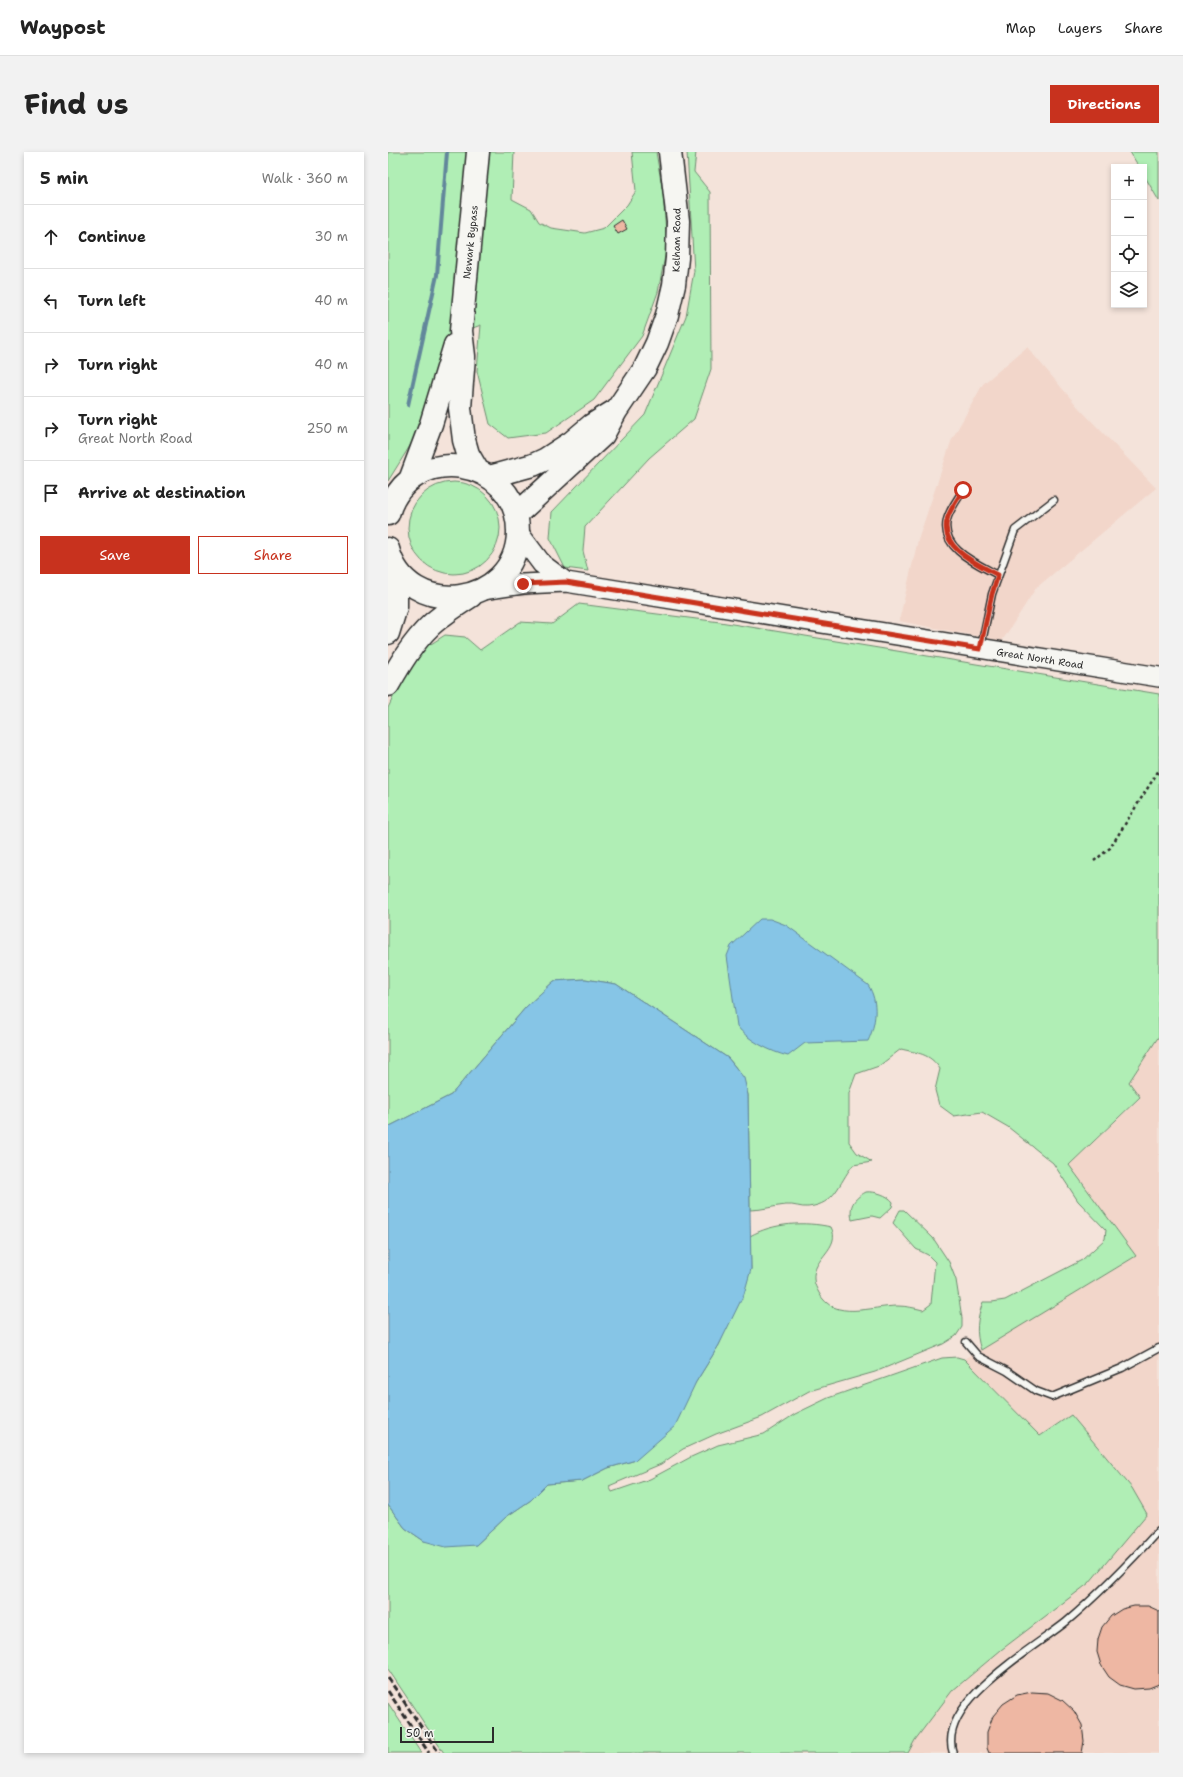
<!DOCTYPE html>
<html lang="en">
<head>
<meta charset="utf-8">
<style>
	:root { --surface:#fff; --page:#f2f2f2; --text:#222; --muted:#767676; --line:#e0e0e0; --accent:#c8321e }
	body { margin:0; font-family:"Shantell Sans",sans-serif; background:var(--page); color:var(--text) }
	.controls { position:absolute; right:12px; top:12px; display:grid; overflow:hidden; border-radius:0px; box-shadow:0 2px 6px #0003 }
	.controls button { width:36px; height:36px; display:grid; place-items:center; padding:0; border:0; border-bottom:1px solid var(--line); background:var(--surface); color:var(--text); font:20px sans-serif }
	.scale { position:absolute; left:12px; bottom:10px; width:94px; box-sizing:border-box; padding-left:4px; border:2px solid #2b2b2b; border-top:0; font-size:11px; line-height:14px; white-space:nowrap; color:#2b2b2b; -webkit-text-stroke:3px #f6f6f2; paint-order:stroke }
	.stop { position:absolute; width:12px; height:12px; margin:-9px; border:3px solid #c8321e; border-radius:50%; background:#fff }
	.stop.end { background:#c8321e; border-color:#fff; box-shadow:0 1px 4px #0008 }
	.list { margin:0; padding:0; list-style:none }
	h2 { display:flex; justify-content:space-between; align-items:center; height:52px; margin:0; padding:0 16px; font-size:17px }
	h2 small { font-size:13px; font-weight:400; color:var(--muted) }
	.list li { display:grid; grid-template-columns:26px 1fr auto; gap:12px; align-items:center; box-sizing:border-box; height:64px; padding:0 16px; border-top:1px solid var(--line) }
	.list b { display:block; font-size:15px; white-space:nowrap }
	.list p { margin:0; font-size:13px; white-space:nowrap; color:var(--muted) }
	.list em { font-size:13px; font-style:normal; color:var(--muted) }
	.actions { display:flex; gap:8px; padding:12px 16px }
	.actions a { flex:1; padding:9px 0; border:1px solid var(--accent); border-radius:0px; text-align:center; font-size:14px; color:var(--accent) }
	.actions .main { background:var(--accent); color:#fff }
	.icon { flex:none; width:22px; height:22px; fill:none; stroke:currentColor; stroke-width:2; stroke-linecap:round; stroke-linejoin:round }
	.map { position:relative; flex:none; width:771px; height:1601px; overflow:hidden; border-radius:0px }
	header { display:flex; align-items:center; gap:24px; box-sizing:border-box; height:56px; padding:0 20px; background:var(--surface); border-bottom:1px solid var(--line) }
	header strong { font-size:19px }
	nav { display:flex; gap:22px; margin-inline-start:auto; font-size:14px }
	.intro { display:flex; align-items:center; justify-content:space-between; box-sizing:border-box; height:96px; padding:0 24px }
	h1 { margin:0; font-size:28px }
	.button { padding:10px 18px; border-radius:0px; background:var(--accent); color:#fff; font-size:14px; font-weight:700 }
	main { display:flex; gap:24px; padding:0 24px }
	aside { flex:1; background:var(--surface); border-radius:0px; box-shadow:0 2px 6px #0003 }
	.map>svg:first-child { display:block }
	.built { fill:#f2d6ca }
	.green { fill:#b0eeb5; stroke:#6e8c70 }
	.water { fill:#86c5e6; stroke:#62879b }
	.lines { fill:none; stroke-linecap:round; stroke-linejoin:round }
	.stream { stroke:#62879b; stroke-width:4 }
	.building { fill:#eeb7a3; stroke:#2b2b2b }
	.lane-casing { stroke:#2b2b2b; stroke-width:9 }
	.primary-casing { stroke:#2b2b2b; stroke-width:22 }
	.highway-casing { stroke:#2b2b2b; stroke-width:25 }
	.path { stroke:#2b2b2b; stroke-width:2.5; stroke-dasharray:3 3; stroke-linecap:butt }
	.lane { stroke:#f6f6f2; stroke-width:6 }
	.primary { stroke:#f6f6f2; stroke-width:19 }
	.highway { stroke:#f6f6f2; stroke-width:22 }
	.rail { stroke:#2b2b2b; stroke-width:3; stroke-dasharray:6 3; stroke-linecap:butt }
	.route { stroke:#c8321e; stroke-width:5 }
	.labels { text-anchor:middle; stroke-width:4; stroke-linejoin:round; paint-order:stroke }
	.street-label { font-size:10px; fill:#2b2b2b; stroke:#f6f6f2 }
</style>
</head>
<body>
<header>
<strong>Waypost</strong>
<nav><a>Map</a><a>Layers</a><a>Share</a></nav>
</header>
<div class="intro"><h1>Find us</h1><a class="button">Directions</a></div>
<main>
<aside>
<h2>5 min<small>Walk · 360 m</small></h2>
<ul class="list">
<li><svg class="icon" aria-label="ahead" viewBox="0 0 24 24"><path d="M12 20V5M6 11l6-6 6 6"/></svg><div><b>Continue</b></div><em>30 m</em></li>
<li><svg class="icon" aria-label="left" viewBox="0 0 24 24"><path d="M17 20v-9H6M10 6l-5 5 5 5"/></svg><div><b>Turn left</b></div><em>40 m</em></li>
<li><svg class="icon" aria-label="right" viewBox="0 0 24 24"><path d="M7 20v-9h11M14 6l5 5-5 5"/></svg><div><b>Turn right</b></div><em>40 m</em></li>
<li><svg class="icon" aria-label="right" viewBox="0 0 24 24"><path d="M7 20v-9h11M14 6l5 5-5 5"/></svg><div><b>Turn right</b><p>Great North Road</p></div><em>250 m</em></li>
<li><svg class="icon" aria-label="arrive" viewBox="0 0 24 24"><path d="M6 21V4h12l-3 4 3 4H6"/></svg><div><b>Arrive at destination</b></div></li>
</ul>
<div class="actions"><a class="main">Save</a><a>Share</a></div>
</aside>
<div class="map">
<svg width="771" height="1601" viewBox="0 0 771 1601">
	<rect width="100%" height="100%" fill="#f4e3da"/>
	<filter id="ink" filterUnits="userSpaceOnUse"><feTurbulence type="fractalNoise" baseFrequency=".025" numOctaves="2"/><feDisplacementMap in="SourceGraphic" scale="8" xChannelSelector="R" yChannelSelector="G"/><feConvolveMatrix kernelMatrix="1 2 1 2 8 2 1 2 1" color-interpolation-filters="sRGB"/></filter>
	<g filter="url(#ink)">
		<path class="built" d="M639,195l51,60 78,81 -120,100 -34,53 -103,-20 19,-81 34,-101 31,-55z
			M771,884v717h-251l7,-13 37,-49 49,-41 88,-67 57,-69 -14,-26 -61,-72 -31,20 -76,-77 172,-103 -67,-91 71,-67 -11,-16z"/>
		<path class="green" d="M0,0h126l-2,47 19,10 8,13 12,6 34,5 19,-5 23,-23 9,-14 -4,-39h24l7,41 4,53 -9,46 -16,44 -48,64 -48,33 -38,5 -18,-14 -13,-53 4,-46 -33,12 -30,96 -30,48z
			M299,0h9l-2,20 16,20 1,177 -17,50 -45,39 -64,69 -2,24 5,20 -23,-3 -15,-30 2,-26 93,-97 41,-99 8,-45z
			M742,0h29v49l-15,-26v-8h-5z
			M20 376a46 46 0 1 1 92 0a46 46 0 1 1-92 0Z
			M191,452l141,18 439,72v306l-1,2 1,34 -30,46 11,15 -71,68 67,91 -155,94c-6,-18 -4,-31 2,-48h9l13,-2 77,-40 23,-21 1,-9 -28,-29 -25,-38 -45,-36 -26,-15 -28,4 -15,-11 -4,-15 5,-21c-10,-16 -23,-16 -39,-20l-22,17 -23,8 -7,19v49l8,11 15,9 -19,3c-15,19 -17,39 -45,42 -7,1 -14,-3 -22,-2 -12,1 -24,5 -36,5l-2,-115c-4,-17 -8,-23 -20,-37l-112,-74 -31,-5 -31,2 -28,26 -75,88 -63,32v-419l17,-36 23,-30 3,2 14,-9 20,2 15,13 40,-28 32,2z
			M478,1040c9,-1 22,3 27,10l-1,5 -12,11 -8,-2 -20,4c-3,-14 1,-21 14,-28z
			M512,1058h4l29,28 16,24 7,18 6,38v9l-6,9 -13,8 -68,28 -66,19 -47,26 -46,17 -33,15 -22,15 -52,22 3,6 38,-13 41,-22 27,-12 46,-11 31,-20 33,-16 114,-40 15,-1 7,2 76,77 31,-21 61,73 15,26 -58,69 -88,67 -49,41 -37,49 -7,13h-464l-56,-84v-164l17,23 19,13 52,4 30,-28 25,-17 16,-16 35,-3 26,-13 28,-8 60,-78 23,-37 32,-76 -1,-33c23,-13 55,-15 81,-9 11,21 -19,31 -17,52 0,5 3,10 5,14 15,29 52,13 79,13 8,0 17,2 25,4l8,-6 4,-42 -7,-7 -12,-6 -23,-26z
			M0,1551l33,50h-33z"/>
		<path class="water" d="M372,767h10l16,6 82,60c11,17 8,39 0,56l-63,2 -17,13c-17,-4 -41,-16 -51,-30l-10,-70 4,-10z
			M197,827l31,5 112,74 16,20 4,17 3,174 -7,25 -25,51 -23,37 -21,44 -39,34 -28,8 -26,13 -35,3 -16,16 -25,17 -30,28 -30,2 -22,-6 -19,-13 -17,-23v-378l63,-32 75,-88 28,-26z"/>
		<g class="lines">
			<path class="stream" d="M20,253l29,-130 10,-123"/>
		</g>
		<path class="building" d="M234,68l5,9 -9,5 -5,-8z
			M746,1454h14l11,5v73l-10,4 -15,1 -14,-4 -11,-8 -8,-12 -4,-13 1,-13 4,-12 9,-11 11,-7z
			M644,1540l16,1 14,7 12,11 8,14 2,16 -2,12h-93l-2,-5v-16l6,-16 10,-12 14,-9z"/>
		<g class="lines">
			<defs>
				<path id="lane" d="M575,338c-5,9 -14,20 -16,30 -7,29 31,44 51,55
					M593,495l11,-53 23,-64 39,-30
					M578,1190l12,14 29,15 29,20 16,6 70,-29 37,-20
					M565,1601c-17,-50 81,-105 113,-131 32,-27 65,-61 93,-92"/>
				<path id="primary" d="M130,380l24,32 24,18
					M94,438l41,-6 43,-2 593,95"/>
				<path id="highway" d="M90,0l-17,179 3,25 -4,52 4,32 4,14 10,17
					M101,325l44,-12 13,-6 26,-17 20,-17 21,-13
					M22,328l21,-56 24,-79
					M0,362c21,-74 131,-58 130,19 -2,74 -111,89 -130,16
					M128,363l87,-80 13,-24 29,-43 12,-25 10,-28 7,-30 3,-27 1,-37 -8,-69
					M0,481l8,-26v-39
					M0,533c12,-21 25,-43 43,-60 12,-11 26,-20 40,-29"/>
			</defs>
			<use href="#lane" class="lane-casing"/>
			<use href="#primary" class="primary-casing"/>
			<use href="#highway" class="highway-casing"/>
			<path class="path" d="M706,709l16,-13 49,-78"/>
			<use href="#lane" class="lane"/>
			<use href="#primary" class="primary"/>
			<use href="#highway" class="highway"/>
			<path class="rail" d="M0,1526l51,75
				M0,1539l41,62"/>
		</g>
	</g>
	<g class="lines" filter="url(#ink)">
		<path class="route" d="M135,432l43,-2 414,67 12,-55 6,-19c-20,-11 -58,-26 -51,-55 2,-10 11,-21 16,-30"/>
	</g>
	<g class="labels">
		<g class="street-label">
			<text transform="translate(288 88) rotate(-89)" y="4">Kelham Road</text>
			<text transform="translate(82 90) rotate(-84)" y="4">Newark Bypass</text>
			<text transform="translate(652 506) rotate(9)" y="4">Great North Road</text>
		</g>
	</g>
</svg>
<div class="controls">
<button>+</button>
<button>−</button>
<button><svg class="icon" aria-label="locate" viewBox="0 0 24 24"><circle cx="12" cy="12" r="6"/><path d="M12 2v4M12 18v4M2 12h4M18 12h4"/></svg></button>
<button><svg class="icon" aria-label="layers" viewBox="0 0 24 24"><path d="M12 4l9 5-9 5-9-5zM3 14l9 5 9-5"/></svg></button>
</div>
<div class="scale">50 m</div>
<div class="stop" style="left:575px;top:338px"></div>
<div class="stop end" style="left:135px;top:432px"></div>
</div>
</main>
</body>
</html>
